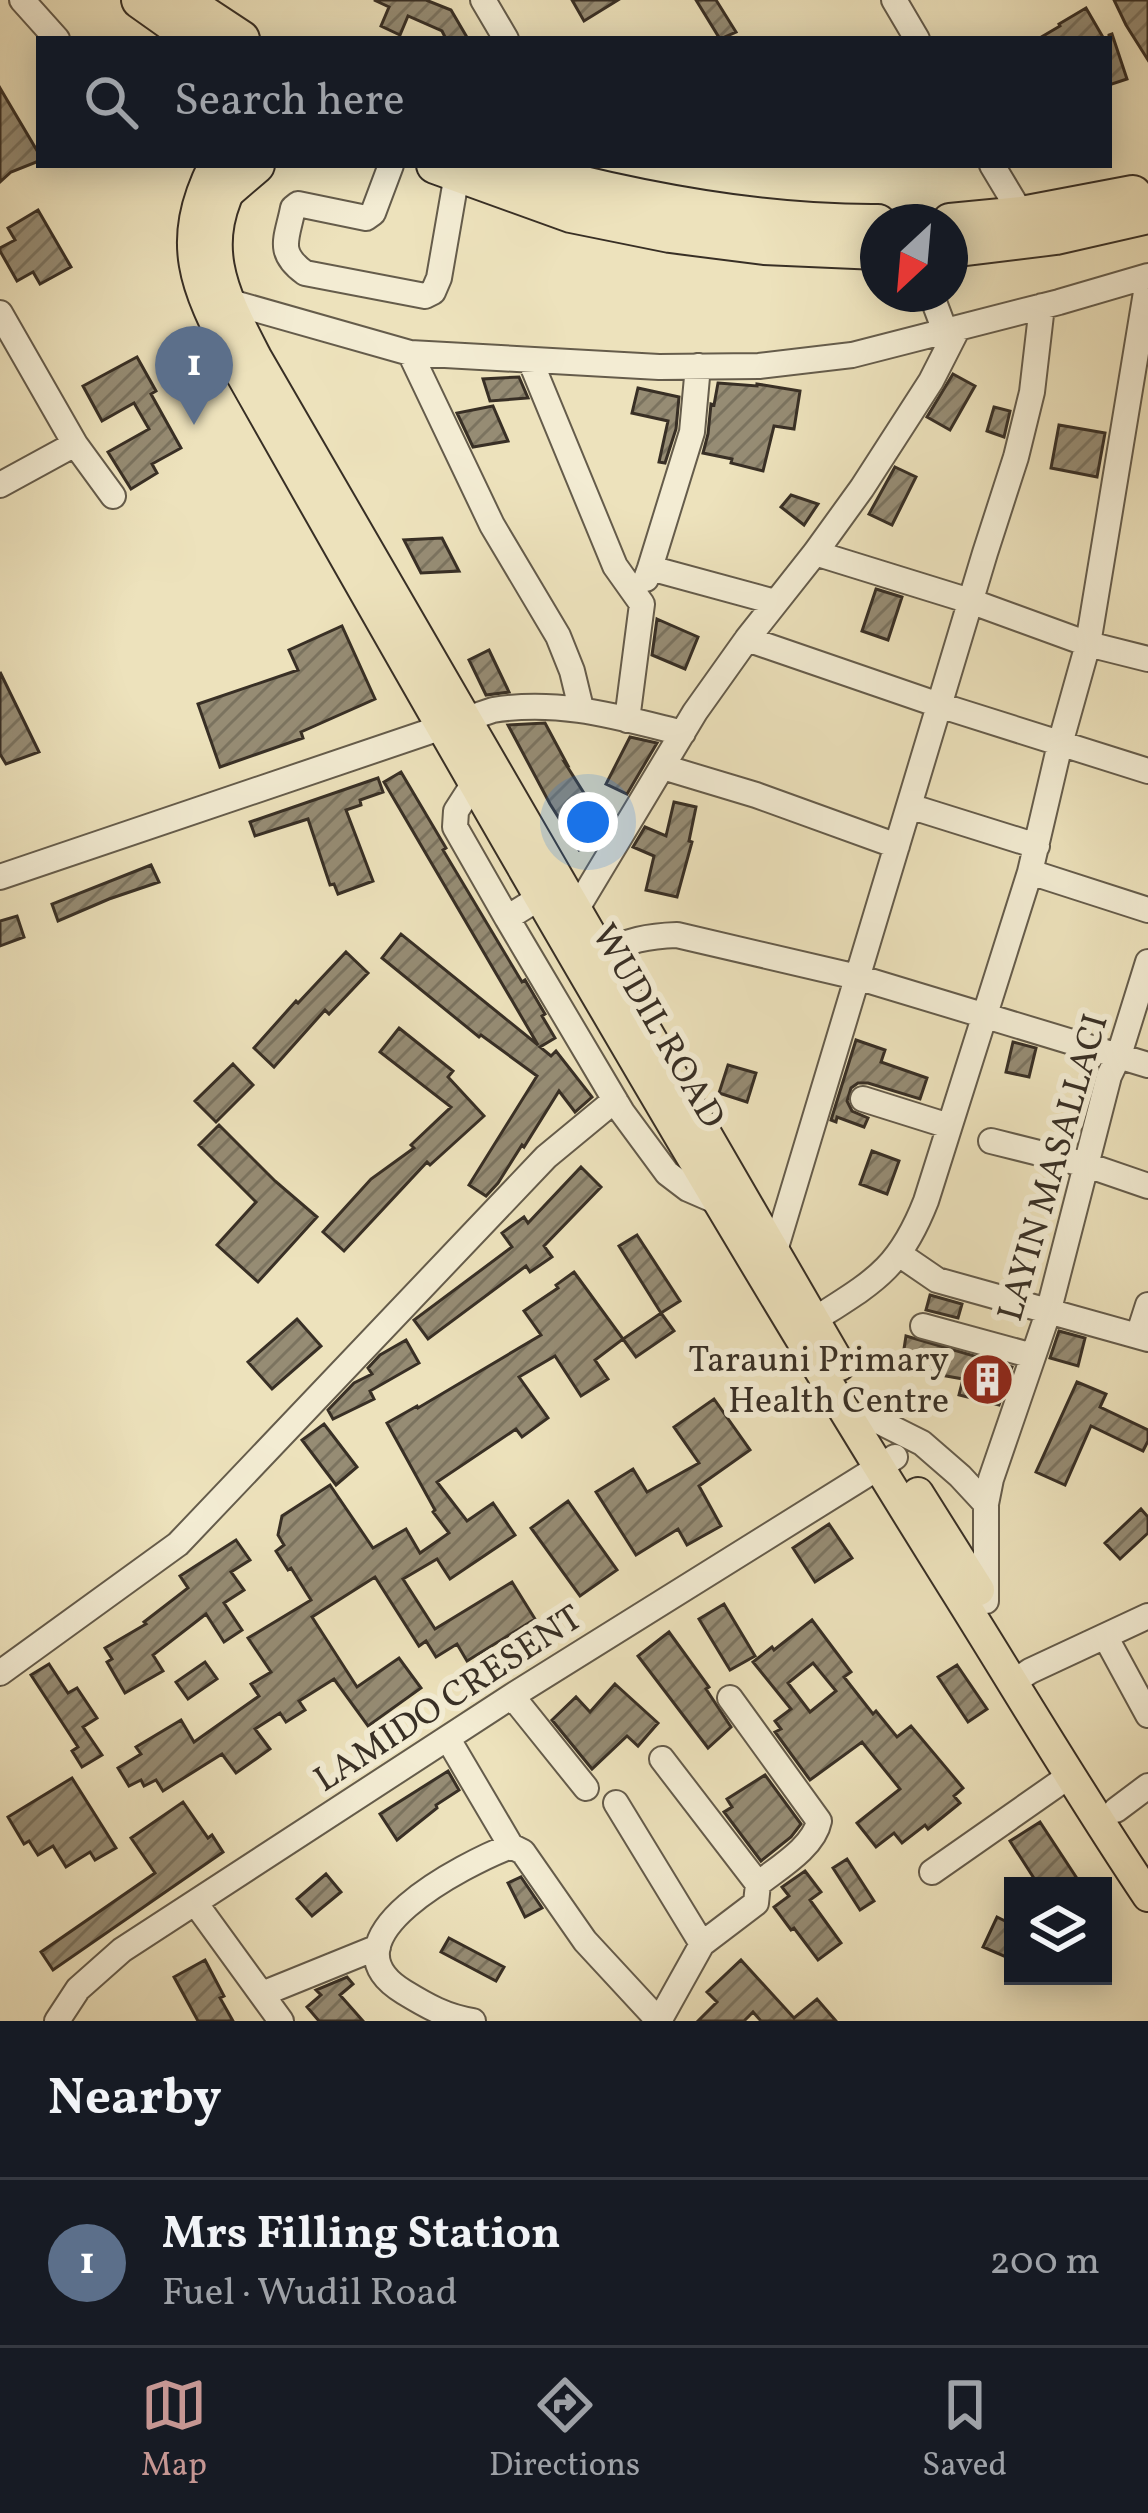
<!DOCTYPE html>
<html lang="en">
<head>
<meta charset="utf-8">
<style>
	:root { --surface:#171b24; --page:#20242c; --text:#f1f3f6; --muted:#9ea1a6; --line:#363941; --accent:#c59692 }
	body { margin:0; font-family:Vollkorn,serif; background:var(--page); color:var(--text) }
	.controls { position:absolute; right:36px; bottom:36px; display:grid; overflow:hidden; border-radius:0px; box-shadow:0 6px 30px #0003 }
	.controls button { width:108px; height:108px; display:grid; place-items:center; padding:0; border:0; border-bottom:3px solid var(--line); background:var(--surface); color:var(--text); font:60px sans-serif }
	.compass { position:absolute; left:860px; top:204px; width:108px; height:108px; border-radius:50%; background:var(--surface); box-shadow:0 6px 30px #0003; rotate:206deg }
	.you { position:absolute; left:588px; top:822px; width:42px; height:42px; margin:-30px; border:9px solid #fff; border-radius:50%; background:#1a73e8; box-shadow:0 0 0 18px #1a73e833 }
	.badge { display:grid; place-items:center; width:78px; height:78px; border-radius:50%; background:var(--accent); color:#fff; font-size:39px; font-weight:700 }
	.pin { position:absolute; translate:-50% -99px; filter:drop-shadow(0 3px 6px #0008) }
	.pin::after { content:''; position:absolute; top:63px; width:42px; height:36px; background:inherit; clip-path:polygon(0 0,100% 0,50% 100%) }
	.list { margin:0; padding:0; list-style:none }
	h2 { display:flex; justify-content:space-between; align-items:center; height:156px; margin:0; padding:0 48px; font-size:51px }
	h2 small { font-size:39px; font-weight:400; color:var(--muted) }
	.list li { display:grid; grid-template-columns:78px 1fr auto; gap:36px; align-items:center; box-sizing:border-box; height:168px; padding:0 48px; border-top:3px solid var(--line) }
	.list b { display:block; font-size:45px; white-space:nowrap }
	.list p { margin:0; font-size:39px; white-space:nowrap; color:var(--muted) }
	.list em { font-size:39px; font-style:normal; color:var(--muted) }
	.icon { flex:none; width:66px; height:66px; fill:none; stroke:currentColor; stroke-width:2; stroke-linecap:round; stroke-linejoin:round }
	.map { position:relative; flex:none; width:1148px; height:2021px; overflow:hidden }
	.search { position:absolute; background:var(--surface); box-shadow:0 6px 30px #0003; left:36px; right:36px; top:36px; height:132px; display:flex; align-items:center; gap:30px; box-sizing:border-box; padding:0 42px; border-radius:0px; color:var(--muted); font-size:45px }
	.sheet { height:324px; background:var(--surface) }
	nav { display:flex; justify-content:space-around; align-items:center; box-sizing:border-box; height:168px; border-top:3px solid var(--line); background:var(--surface); font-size:33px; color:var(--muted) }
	nav a { display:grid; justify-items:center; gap:6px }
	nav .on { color:var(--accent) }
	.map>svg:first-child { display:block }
	.building { fill:url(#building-hatch); stroke:#382f25; stroke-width:3; fill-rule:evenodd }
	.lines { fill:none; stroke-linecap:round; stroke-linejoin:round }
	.minor-casing { stroke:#655c4b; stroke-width:28 }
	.major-casing { stroke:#382f25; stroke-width:34 }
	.highway-casing { stroke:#382f25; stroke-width:40 }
	.minor { stroke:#f3ecd3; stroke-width:24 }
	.major { stroke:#ede2bc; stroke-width:30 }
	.highway { stroke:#ede2bc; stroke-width:36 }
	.labels { text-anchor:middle; stroke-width:12; stroke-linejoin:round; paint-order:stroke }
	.street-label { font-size:36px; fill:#382f25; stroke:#f3ecd3 }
	.poi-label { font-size:36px; fill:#382f25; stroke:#f3ecd3; text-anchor:end }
</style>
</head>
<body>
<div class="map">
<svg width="1148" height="2021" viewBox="0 0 1148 2021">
	<defs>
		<pattern id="building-hatch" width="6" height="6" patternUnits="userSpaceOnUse" patternTransform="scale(3)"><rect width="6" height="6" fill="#968c74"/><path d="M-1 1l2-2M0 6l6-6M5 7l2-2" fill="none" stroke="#7b735f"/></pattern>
	</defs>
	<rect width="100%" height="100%" fill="#ede2bc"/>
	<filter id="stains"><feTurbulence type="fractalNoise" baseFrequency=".00167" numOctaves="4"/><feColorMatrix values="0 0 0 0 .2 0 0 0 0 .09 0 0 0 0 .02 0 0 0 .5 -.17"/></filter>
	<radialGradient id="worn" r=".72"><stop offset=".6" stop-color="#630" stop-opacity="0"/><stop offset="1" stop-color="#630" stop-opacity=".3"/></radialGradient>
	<path class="building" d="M374,0h52l25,10 17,29h-22l-4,-8 -34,-15 -8,19 -19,-9 8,-19z
		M572,0h46l-34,21z
		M696,0h20l20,32 -16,7z
		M1114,0h34v60l-22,-35z
		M1086,8l18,31h-66l22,-13 -1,-2z
		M1112,34l15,45 -18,6v-50z
		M0,88l39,66v7l-28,11 -11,10z
		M38,210l33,57 -31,17 -7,-12 -16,9 -17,-30v-3l15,-8 -7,-12z
		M137,357l19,34 -5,3 30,54 -29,16 5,9 -26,16 -23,-37 41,-23 -15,-26 -32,18 -19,-35z
		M953,374l22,12 -25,44 -23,-13z
		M519,377l9,21 -38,3 -7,-22z
		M718,383l39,3v-2l43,7 -6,38 -20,-3 -11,45 -32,-8 1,-4 -29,-6 5,-19 3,-30 3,1z
		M638,388l41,9 -3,32 -11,34 -6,-1 9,-41 -36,-8z
		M493,406l15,35 -35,6 -16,-34z
		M994,407l16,4 -6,26 -17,-6z
		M1059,425l46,8 -8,44 -46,-9z
		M895,467l21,10 -24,48 -23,-11z
		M791,495l27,9 -14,21 -23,-18z
		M442,538l17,33 -38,2 -17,-33z
		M876,589l26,8 -14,43 -26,-9z
		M657,619l41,18 -13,32 -33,-14z
		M342,626l33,73 -74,33 2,6 -83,29 -22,-63 100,-34 -9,-20z
		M489,650l20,42 -23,3 -17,-35z
		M0,672l39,80 -33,12 -6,-10z
		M545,723l22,41 -2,-1 41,65 -5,8 -22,14 -29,-46 -42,-79z
		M630,737l27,6 -30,51 -21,-10z
		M401,772l45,76 -3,2 79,132 3,-2 20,34 -3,2 13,22 -15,9 11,9 5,-5 36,46 -17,15 -16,-21 -35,56 -2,-2 -24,38 -12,13 -17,-11 68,-109 -56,-41 -2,2 -97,-79 19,-24 137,111 -154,-263z
		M378,778l5,14 -23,8 1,5 -15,5 27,71 -35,13 -4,-10 -4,1 -22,-66 -53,17 -5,-14z
		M674,802l22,5 -7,34 3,1 -15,55 -31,-7 8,-34 -21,-9 12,-20 21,9z
		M151,865l8,17 -50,17 -51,22 -6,-17z
		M17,916l7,21 -24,9v-25z
		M346,952l22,21 -39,41 -4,-4 -51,57 -20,-19 42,-47 2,2z
		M399,1028l54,43 -5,6 36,39 -54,49 -3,-3 -83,89 -21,-19 48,-53 43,-31 -3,-3 40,-38 -71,-55z
		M856,1040l29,10 -4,12 46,16 -7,21 -52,-16h-10l-7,5 -4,13 5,10 16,7 -4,9 -27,-10 -1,5 -5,-2z
		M1013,1042l23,6 -7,29 -23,-5z
		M233,1064l20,21 -37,37 -21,-21z
		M728,1065l28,8 -9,29 -28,-9z
		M219,1125l56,56 42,36 -59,65 -41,-37 39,-43 -57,-57z
		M872,1151l27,10 -12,33 -27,-10z
		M581,1167l20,20 -57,59 8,11 -22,15 -4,-6 -98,73 -14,-19 98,-73 -10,-14 22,-16 4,6z
		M637,1235l43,66 -19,12 -42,-67z
		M574,1272l49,67 -28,21 13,19 -27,17 -26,-40 -36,21 29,41 -26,19 -6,-8 -79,53 30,39 26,-18 22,32 -65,44 -13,-20 -34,20 32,50 77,-47 23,37 -68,42 -10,-17 -21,13 -10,-16 -7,5 -44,-69 -63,40 45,70 42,-29 22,30 -53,38 -34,-47 -35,22 6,9 -19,12 -6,-9 -25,16 15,20 -34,24 -14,-19 -59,37 -7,-11 -12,6 -3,-6 -12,6 -11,-18 23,-14 -5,-7 45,-27 13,22 65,-46 -8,-12 20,-12 -23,-34 63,-38 -20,-32 -3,2 -12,-19 8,-6 -6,-10 4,-19 48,-31 43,63 33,-19 14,24 29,-20 -16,-21 2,-2 -48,-87 30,-17 1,2 123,-73 -17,-24 34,-23 -2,-3z
		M930,1295l32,9 -4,14 -32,-8z
		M661,1313l13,18 -38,26 -13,-18z
		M297,1319l24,27 -49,43 -24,-27z
		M1059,1331l26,7 -7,28 -28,-8z
		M906,1336l106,31 -13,38 -40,-10 4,-16 -62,-11z
		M406,1340l13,23 -49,28 4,8 -41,20 -5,-9 26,-27 18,-9 -4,-6 12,-13z
		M1077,1382l29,12 -6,13 48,23v11l-5,10 -52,-25 -26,59 -29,-13z
		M714,1399l36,51 -51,36 22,40 -34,19 -9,-16 -42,26 -40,-63 37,-23 14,23 52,-29 -25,-36z
		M324,1424l33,43 -21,18 -34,-45z
		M568,1501l49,69 -37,26 -49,-68z
		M1141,1509l7,8v16l-28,26 -15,-16z
		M829,1524l23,34 -37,24 -22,-34z
		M236,1540l14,20 -19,12 13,18 -20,13 18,27 -18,12 -18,-28 -53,41 10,16 -38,22 -18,-31 5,-3 -7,-11 41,-24 -2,-2 44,-34 -8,-12z
		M724,1604l31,52 -25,14 -31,-51z
		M812,1620l39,52 -7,5 29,37 3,-3 21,26 14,-11 52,62 -9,8 6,7 -32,26 -3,-4 -23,18 -8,-10 -18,14 -19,-24 43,-34 -38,-47 -52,38 -35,-48 6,-3 -6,-8 16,-12 -38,-47 19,-15 2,3zM813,1663l23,28 -26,21 -22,-29z
		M669,1632l40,55 -3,2 25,38 -23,21 -70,-92z
		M205,1662l12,17 -29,20 -12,-17z
		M49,1664l19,29 9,-5 20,30 -14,9 19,28 -20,12 -10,-16 6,-4 -47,-72z
		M957,1665l30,44 -19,13 -30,-45z
		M615,1684l43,39 -20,23 -11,-10 -35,33 -40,-49 24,-23 14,15z
		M448,1771l11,19 -23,15 1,3 -40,32 -17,-26z
		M765,1775l36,49 -10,13 -30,24 -37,-49 8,-5 -5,-8z
		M72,1778l44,70 -21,12 -5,-8 -24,15 -13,-21 -15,9 -9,-14 -5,3 -16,-27z
		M183,1802l25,36 4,-3 11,17 -170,118 -12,-18 114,-79 -24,-35z
		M1040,1822l42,64h-43l-29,-45z
		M847,1859l27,42 -14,9 -27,-42z
		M805,1871l16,21 -11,8 31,43 -23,17 -24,-32 -3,2 -17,-23 15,-11 -7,-9z
		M326,1874l15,18 -29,24 -15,-17z
		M521,1877l21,31 -17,9 -17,-34z
		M997,1917l16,8v35l-30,-13z
		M449,1938l55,29 -8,14 -55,-29z
		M205,1960l19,36 -4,2 13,23h-35l-24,-44z
		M741,1960l53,58 23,-19 19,22h-75l-8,-9 -9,9h-46l19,-19 -10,-10z
		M347,1977l6,7 -13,11 23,26h-44l-12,-14 14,-12 -5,-5z"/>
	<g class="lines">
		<defs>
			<path id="minor" d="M22,0l35,39
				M483,0l23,39
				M894,0l23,39
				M391,165l-18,48 -7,5 -68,-14 -5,4c-6,31 -17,44 12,65l120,23 8,-4 6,-14 18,-104
				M992,165l30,50
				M931,294l14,37
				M227,301l183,52 249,14 100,-1 93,-11 207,-53 89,-26
				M0,313l75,131 38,52
				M410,353l82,172 66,111 14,35 9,37
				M530,360l85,206 27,38 -15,116
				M0,485l75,-41
				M815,553l155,48 118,43 60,15
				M650,568l42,-136 6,-66
				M646,579l4,-11 125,34
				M747,639l192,66 209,66
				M663,767l93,28 141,51
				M474,783l-18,28 -1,16 52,91
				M909,806l128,40
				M1030,872l118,38
				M0,877l493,-167c67,-11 125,7 190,23
				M539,898l-32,20 115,194 45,61 21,16 30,13
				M576,910l119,-198 52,-73 68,-86 47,-65 69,-107 27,-53
				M602,954c26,-14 46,-18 75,-19l180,42 291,88
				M863,1099l86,27
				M991,1141l96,24 61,21
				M774,1254l211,-701 31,-96 16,-65 10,-86
				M899,1254l38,26 211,59
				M814,1320c59,-38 85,-50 112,-119l104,-329 30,-128 28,-100 60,-364
				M923,1326l110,30
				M1138,1336l10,-31
				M872,1418l50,25 38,33 26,28
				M986,1601v-97l5,-25 57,-166 61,-237 10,-21 29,-93
				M1105,1636l43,79
				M0,1673l178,-129 368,-387 69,-57
				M1012,1683l18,-12 118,-55
				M512,1696l74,92
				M730,1698l89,123c-5,26 -41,47 -61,63
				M448,1739l63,107
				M616,1803l86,141
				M1116,1810l32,-24
				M932,1872l140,-98
				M196,1904l85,117
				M262,1994l116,-47
				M57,2021l21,-32 44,-39 390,-254 383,-239
				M473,2021c-27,-4 -46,-15 -69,-29 -88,-53 62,-129 107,-146l12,6 62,89 74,80
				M659,2021l43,-77 54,-41 2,-19 -96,-125"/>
			<path id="major" d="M214,165c-41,82 -16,125 22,200 233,412 467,822 718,1223 64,102 126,207 194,308
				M238,173c-41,72 -16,118 18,184l584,1008
				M918,1493l61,97"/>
			<path id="highway" d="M140,0l55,39
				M182,0l59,39
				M435,165l136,49 99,20 94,12 114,5
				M506,165c119,33 248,59 372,58
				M228,189l28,-24
				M950,222l72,-7 111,-21
				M950,249l106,-13 92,-21"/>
		</defs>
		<use href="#minor" class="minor-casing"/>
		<use href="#major" class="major-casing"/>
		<use href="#highway" class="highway-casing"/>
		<use href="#minor" class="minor"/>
		<use href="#major" class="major"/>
		<use href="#highway" class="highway"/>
	</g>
	<defs>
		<symbol id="building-disc" viewBox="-11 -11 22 22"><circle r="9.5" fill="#8f2418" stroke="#f3ecd3"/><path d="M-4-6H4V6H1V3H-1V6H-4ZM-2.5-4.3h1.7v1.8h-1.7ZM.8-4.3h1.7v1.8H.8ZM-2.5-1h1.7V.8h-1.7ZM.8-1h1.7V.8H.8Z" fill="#fff"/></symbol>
	</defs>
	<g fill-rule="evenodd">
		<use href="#building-disc" x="958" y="1350" width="59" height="59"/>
	</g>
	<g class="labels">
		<g class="street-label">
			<text transform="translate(660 1025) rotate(60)" y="13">WUDIL ROAD</text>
			<text transform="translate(1051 1167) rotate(-74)" y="13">LAYIN MASALLACI</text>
			<text transform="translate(447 1697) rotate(-33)" y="13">LAMIDO CRESENT</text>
		</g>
		<g class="poi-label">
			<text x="949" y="1371">Tarauni Primary<tspan x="949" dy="41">Health Centre</tspan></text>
		</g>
	</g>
	<rect width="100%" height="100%" filter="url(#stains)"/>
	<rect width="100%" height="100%" fill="url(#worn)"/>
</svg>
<div class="controls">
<button><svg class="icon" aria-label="layers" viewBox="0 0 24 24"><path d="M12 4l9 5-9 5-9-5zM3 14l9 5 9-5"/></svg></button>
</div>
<svg class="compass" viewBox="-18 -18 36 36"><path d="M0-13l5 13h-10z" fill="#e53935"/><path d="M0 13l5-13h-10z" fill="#9ea1a6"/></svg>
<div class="you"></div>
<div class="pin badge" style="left:194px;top:425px;background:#5c6f8a">1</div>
<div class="search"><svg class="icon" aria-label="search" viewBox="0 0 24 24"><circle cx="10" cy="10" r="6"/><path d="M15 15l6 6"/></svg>Search here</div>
</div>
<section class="sheet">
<h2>Nearby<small></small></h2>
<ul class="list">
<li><span class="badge" style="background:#5c6f8a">1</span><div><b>Mrs Filling Station</b><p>Fuel · Wudil Road</p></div><em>200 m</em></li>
</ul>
</section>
<nav>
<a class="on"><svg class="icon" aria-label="map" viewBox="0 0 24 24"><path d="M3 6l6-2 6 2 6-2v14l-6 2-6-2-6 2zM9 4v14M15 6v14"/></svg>Map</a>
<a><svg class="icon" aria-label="directions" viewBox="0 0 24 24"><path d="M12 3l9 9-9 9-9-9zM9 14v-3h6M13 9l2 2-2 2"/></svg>Directions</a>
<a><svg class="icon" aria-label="saved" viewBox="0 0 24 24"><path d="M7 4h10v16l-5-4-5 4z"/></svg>Saved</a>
</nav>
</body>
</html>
